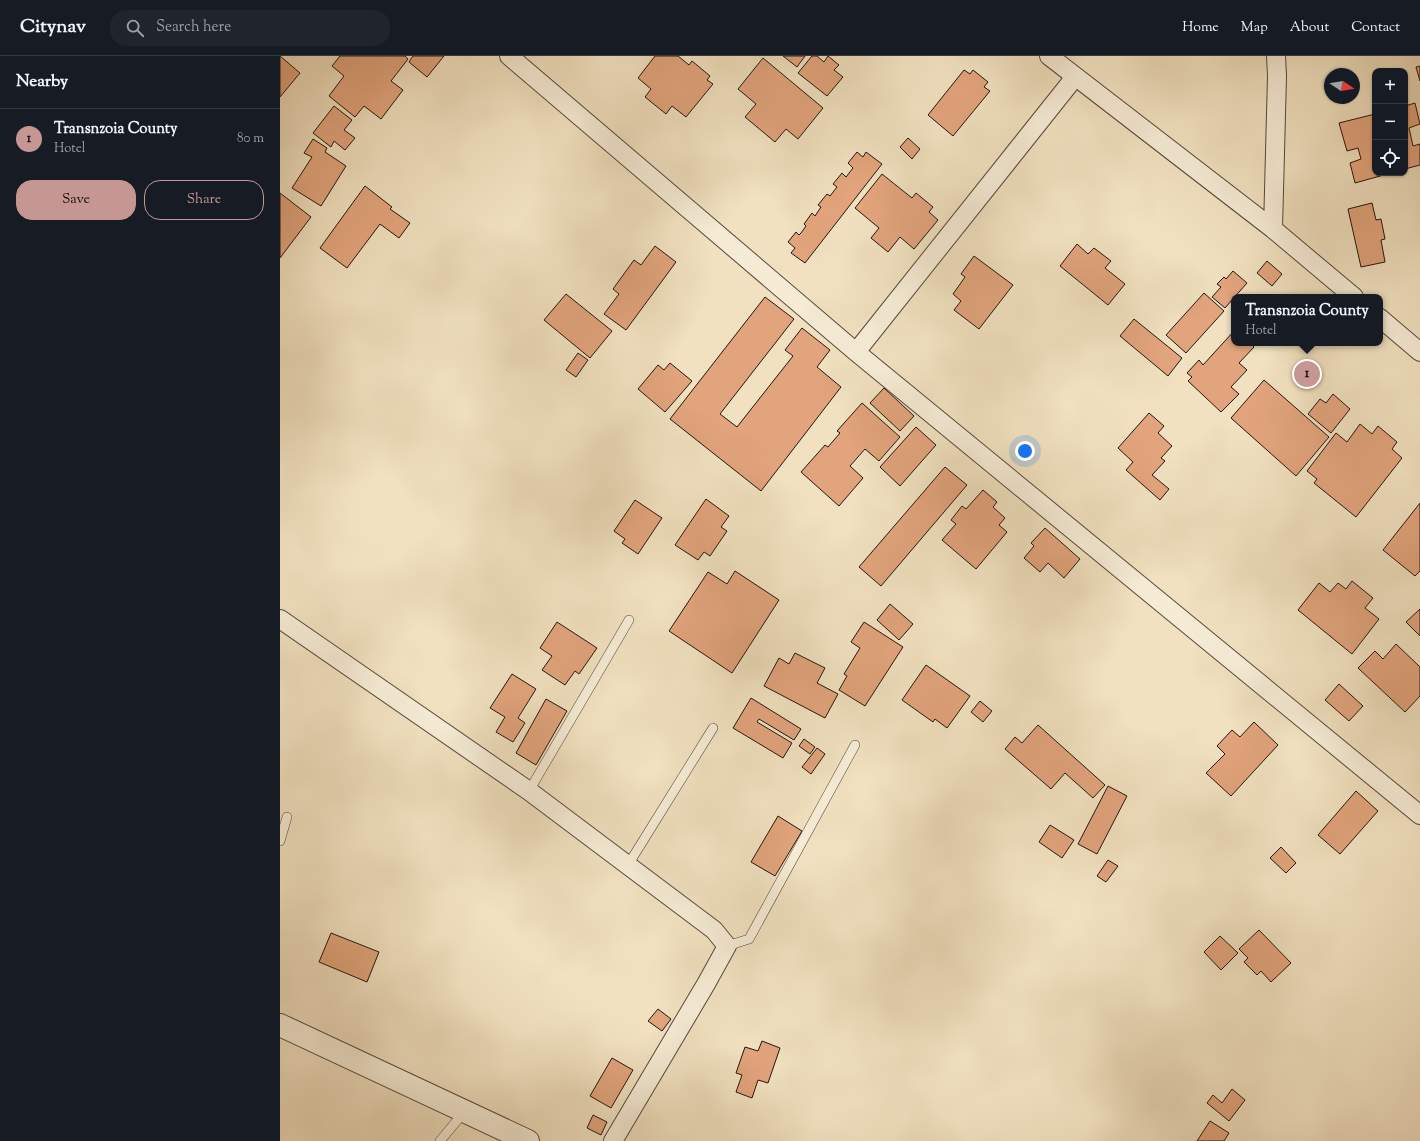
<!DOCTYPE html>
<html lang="en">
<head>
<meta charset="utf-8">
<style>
	:root { --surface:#171b24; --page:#20242c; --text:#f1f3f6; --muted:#9ea1a6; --line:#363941; --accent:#c59692 }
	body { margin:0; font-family:"Sorts Mill Goudy",serif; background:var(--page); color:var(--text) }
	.controls { position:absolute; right:12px; top:12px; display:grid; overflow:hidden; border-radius:8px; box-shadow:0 1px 3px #0004 }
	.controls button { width:36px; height:36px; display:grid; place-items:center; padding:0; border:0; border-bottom:1px solid var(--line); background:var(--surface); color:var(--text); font:20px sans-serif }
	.compass { position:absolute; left:1044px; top:12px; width:36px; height:36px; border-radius:50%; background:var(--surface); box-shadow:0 1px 3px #0004; rotate:102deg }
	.you { position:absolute; left:745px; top:395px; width:14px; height:14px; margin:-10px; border:3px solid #fff; border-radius:50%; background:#1a73e8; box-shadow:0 0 0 6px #1a73e833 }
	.badge { display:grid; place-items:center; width:26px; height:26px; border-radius:50%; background:var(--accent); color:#111; font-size:13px; font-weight:700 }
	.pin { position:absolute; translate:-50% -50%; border:2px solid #fff; box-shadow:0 1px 4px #0006 }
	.popup { position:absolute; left:951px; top:238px; width:152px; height:52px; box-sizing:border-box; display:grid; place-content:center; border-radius:8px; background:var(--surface); filter:drop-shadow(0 1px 3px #0005); font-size:13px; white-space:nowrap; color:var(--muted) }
	.popup b { font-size:15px; color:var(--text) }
	.popup::after { content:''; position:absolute; left:50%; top:100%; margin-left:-8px; border:8px solid transparent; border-top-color:var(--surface) }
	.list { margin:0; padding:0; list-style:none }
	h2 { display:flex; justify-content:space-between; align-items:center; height:52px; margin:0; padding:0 16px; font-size:17px }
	h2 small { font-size:13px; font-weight:400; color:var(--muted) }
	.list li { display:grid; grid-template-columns:26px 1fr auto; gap:12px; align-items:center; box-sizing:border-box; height:60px; padding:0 16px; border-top:1px solid var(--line) }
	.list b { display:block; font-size:15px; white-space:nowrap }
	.list p { margin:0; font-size:13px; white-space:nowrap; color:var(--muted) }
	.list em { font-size:13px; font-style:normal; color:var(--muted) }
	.actions { display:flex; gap:8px; padding:12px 16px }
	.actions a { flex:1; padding:9px 0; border:1px solid var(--accent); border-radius:16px; text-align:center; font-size:14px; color:var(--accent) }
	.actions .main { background:var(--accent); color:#111 }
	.icon { flex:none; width:22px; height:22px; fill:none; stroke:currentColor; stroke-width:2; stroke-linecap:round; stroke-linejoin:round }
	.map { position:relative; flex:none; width:1140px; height:1085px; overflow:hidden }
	header { display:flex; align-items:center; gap:24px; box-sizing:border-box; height:56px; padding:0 20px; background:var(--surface); border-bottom:1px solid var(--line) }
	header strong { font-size:19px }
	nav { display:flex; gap:22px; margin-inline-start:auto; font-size:14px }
	.search { width:280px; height:36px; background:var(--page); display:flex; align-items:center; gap:10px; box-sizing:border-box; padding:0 14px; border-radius:16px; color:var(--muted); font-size:15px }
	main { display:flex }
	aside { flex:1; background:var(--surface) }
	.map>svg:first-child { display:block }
	.building { fill:#e2a47c; stroke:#23150f }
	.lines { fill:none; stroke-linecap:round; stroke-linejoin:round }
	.service-casing { stroke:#56483b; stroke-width:10 }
	.minor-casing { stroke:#56483b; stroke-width:20 }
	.tertiary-casing { stroke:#56483b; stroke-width:24 }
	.service { stroke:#f6ecd6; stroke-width:9 }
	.minor { stroke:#f6ecd6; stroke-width:18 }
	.tertiary { stroke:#f6ecd6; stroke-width:22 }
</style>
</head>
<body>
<header>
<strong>Citynav</strong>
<div class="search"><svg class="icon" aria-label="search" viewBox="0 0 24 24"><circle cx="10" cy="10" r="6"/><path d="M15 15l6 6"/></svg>Search here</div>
<nav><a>Home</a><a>Map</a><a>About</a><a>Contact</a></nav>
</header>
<main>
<aside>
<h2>Nearby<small></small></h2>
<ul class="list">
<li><span class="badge">1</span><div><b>Transnzoia County</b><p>Hotel</p></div><em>80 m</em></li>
</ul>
<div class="actions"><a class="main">Save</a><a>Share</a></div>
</aside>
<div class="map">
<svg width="1140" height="1085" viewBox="0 0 1140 1085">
	<rect width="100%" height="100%" fill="#f1e1c0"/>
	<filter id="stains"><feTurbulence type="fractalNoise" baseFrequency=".005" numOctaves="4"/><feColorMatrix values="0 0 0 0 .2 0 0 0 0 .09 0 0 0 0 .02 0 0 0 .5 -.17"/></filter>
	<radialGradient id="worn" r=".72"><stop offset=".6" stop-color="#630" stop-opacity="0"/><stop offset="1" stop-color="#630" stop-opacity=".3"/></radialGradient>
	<path class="building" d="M0,0l20,17 -20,24z
		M60,0h65l3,3 -17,22 12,9 -22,29 -17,-13 -9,11 -26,-21 15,-20 -12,-10z
		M133,0h31l-17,21 -18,-15z
		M375,0h23l11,9 3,-4 18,15 -3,4 6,4 -27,33 -14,-11 -6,8 -21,-17 6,-8 -13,-11z
		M503,0h22l-8,11z
		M532,0h5l7,6 4,-6 11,9 -5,5 9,7 -16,19 -29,-23z
		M483,2l60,50 -25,31 -12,-10 -11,13 -30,-25 11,-13 -18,-15z
		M1140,10v15l-4,-14z
		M684,14l6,4 3,-4 15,12 -4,5 6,4 -37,45 -25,-21z
		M1135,47l5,21 -11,4 4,18 7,-2v21l-15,4v-63z
		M54,50l18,14 -8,10 11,8 -10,12 -11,-9 -3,6 -18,-14z
		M1095,58v59h16l-36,10 -5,-20 11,-4 -3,-11 -11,3 -8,-28z
		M628,82l12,11 -8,10 -12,-12z
		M33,83l14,9 -2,4 21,14 -25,40 -29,-18 20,-31 -8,-4z
		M577,96l6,5 3,-5 16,12 -77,99 -14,-10 4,-5 -7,-6 8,-10 3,3 2,-2 5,-7 -2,-2 8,-11 3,3 6,-9 -3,-2 9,-11 3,2 7,-9 -4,-3 9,-11 4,4 7,-9 -5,-5z
		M602,118l30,24 4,-5 17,14 -4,5 9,8 -24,29 -14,-12 -12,15 -17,-14 8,-10 -24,-20z
		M85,130l27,21 -2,2 20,14 -11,15 -19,-14 -33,44 -27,-20z
		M0,137l31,24 -31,41z
		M1092,147l4,17 5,-1 4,20 -4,1 4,22 -24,5 -13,-58z
		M797,188l11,10 6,-6 17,13 -6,7 20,16 -17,21 -48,-39z
		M375,190l21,16 -50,68 -22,-16 15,-20 -6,-5 21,-29 7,5z
		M694,200l39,29 -34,44 -25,-19 7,-9 -8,-7 12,-17 -4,-3z
		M987,205l15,13 -10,12 -15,-13z
		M953,215l14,12 -22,25 -13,-11 9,-10 -4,-3 7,-7 2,2z
		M924,237l20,18 -38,42 -20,-18z
		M286,238l46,37 -22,27 -46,-38z
		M485,241l29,22 -74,95 17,13 56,-71 -8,-6 17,-22 28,22 -13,17 24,20 -80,104 -91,-72z
		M854,263l48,39 -14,18 -48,-40z
		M954,275v12h16l4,4 -15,16 8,7 -16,17 8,7 -18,18 -33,-31 4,-4 -5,-4 12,-13 4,5z
		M298,297l10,7 -12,17 -10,-7z
		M390,307l22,18 -27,31 -27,-23 20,-24 6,5z
		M984,324l65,57 -33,39 -65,-58z
		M604,332l30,28 -14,15 -30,-28z
		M1053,338l17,15 -19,24 -23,-19 12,-15 6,4z
		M582,347l38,34 -21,24 -14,-12 -15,17 13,12 -24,28 -38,-34 24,-27 3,2 12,-14 -3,-2z
		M869,357l15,13 -6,7 14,13 -11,12 4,3 -13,14 17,14 -9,11 -34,-30 7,-8 -15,-14z
		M1080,368l12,10 6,-8 19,16 -5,7 10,9 -46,59 -42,-34 3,-4 -10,-8 29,-38 11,9z
		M636,371l20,18 -36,41 -20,-19z
		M665,411l22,18 -86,101 -22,-19z
		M703,434l14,12 -4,5 12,11 -6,7 8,7 -31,37 -34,-29 14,-16 -5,-4 11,-14 4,3z
		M426,443l23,17 -8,11 6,4 -17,25 -6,-4 -6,8 -23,-15z
		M355,444l27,18 -24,36 -16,-11 3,-4 -11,-8z
		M1140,447v68l-5,5 -32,-26z
		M765,472l35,31 -16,19 -16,-15 -8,9 -16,-14 10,-12 -3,-3z
		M455,515l44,29 -47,73 -63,-42 39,-59 19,12z
		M1072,525l21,17 -8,10 14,11 -27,35 -54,-44 21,-27 11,9 8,-9 8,6z
		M610,548l23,20 -14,16 -22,-20z
		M1140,553v27l-14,-14z
		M277,566l40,26 -18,26 -4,-3 -10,14 -23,-15 10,-14 -12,-8z
		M584,566l39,25 -38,59 -26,-16 8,-14 -3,-2 16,-26 -9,-6z
		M1116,588l24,23v29l-15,16 -47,-44 17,-17 8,8z
		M515,597l30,15 -8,15 21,11 -13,24 -61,-32 15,-28 10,6z
		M646,609l44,31 -23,32 -12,-9 -2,3 -31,-22z
		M232,618l24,15 -18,29 7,5 -12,19 -17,-10 9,-15 -15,-9z
		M1059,628l24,22 -14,15 -24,-21z
		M471,642l50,31 -7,11 -35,-21 -2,3 35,21 -9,15 -50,-30z
		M266,643l21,12 -31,54 -20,-12z
		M700,645l12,10 -9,11 -12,-10z
		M974,666l24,23 -47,51 -25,-23 19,-19 -8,-8 15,-16 8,7z
		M758,669l67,60 -12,13 -28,-25 -14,16 -46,-40 10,-12 7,6z
		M524,683l11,8 -5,7 -11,-8z
		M537,692l8,6 -14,20 -9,-7z
		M828,730l19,10 -30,58 -19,-10z
		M1076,735l22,20 -38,43 -22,-19z
		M498,760l24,15 -27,45 -24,-14z
		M770,769l24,15 -12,18 -23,-16z
		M1001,791l15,16 -10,10 -16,-15z
		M828,804l10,6 -12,16 -9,-6z
		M979,874l32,33 -20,19 -10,-11 -4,4 -13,-13 4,-4 -9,-9z
		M51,877l48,19 -12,30 -48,-20z
		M940,880l18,17 -17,17 -17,-18z
		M378,953l13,10 -9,12 -14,-10z
		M482,985l18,7 -12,35 -10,-3 -6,18 -16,-6 6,-17 -6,-2 9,-26 13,4z
		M332,1002l21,12 -22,38 -21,-12z
		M952,1033l13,11 -16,21 -22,-18 6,-8 9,8z
		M313,1059l14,7 -6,13 -14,-7z
		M930,1065l19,12 -5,8h-27z"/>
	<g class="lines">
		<defs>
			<path id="service" d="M249,735l100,-171
				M0,785l7,-24
				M348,809l85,-137
				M447,890l22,-7 106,-194
				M160,1085l25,-30"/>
			<path id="minor" d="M229,0l347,296 564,463
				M769,0l224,173 81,68
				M993,173l4,-153 -1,-20
				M1100,262l40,34
				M576,296l219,-275
				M0,563l249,172 185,139 13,16 -21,38 -93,157"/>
			<path id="tertiary" d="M0,969l248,116"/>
		</defs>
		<use href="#service" class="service-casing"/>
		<use href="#minor" class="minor-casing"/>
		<use href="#tertiary" class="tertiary-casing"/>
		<use href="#service" class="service"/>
		<use href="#minor" class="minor"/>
		<use href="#tertiary" class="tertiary"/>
	</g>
	<rect width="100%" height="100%" filter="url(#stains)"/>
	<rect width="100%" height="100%" fill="url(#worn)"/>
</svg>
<div class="controls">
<button>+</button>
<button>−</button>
<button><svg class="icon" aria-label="locate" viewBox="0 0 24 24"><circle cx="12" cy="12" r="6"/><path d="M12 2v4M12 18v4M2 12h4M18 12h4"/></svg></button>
</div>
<svg class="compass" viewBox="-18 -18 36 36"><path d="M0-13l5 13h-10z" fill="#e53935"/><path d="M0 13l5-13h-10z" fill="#9ea1a6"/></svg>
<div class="you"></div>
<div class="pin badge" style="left:1027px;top:318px">1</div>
<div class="popup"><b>Transnzoia County</b>Hotel</div>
</div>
</main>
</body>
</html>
